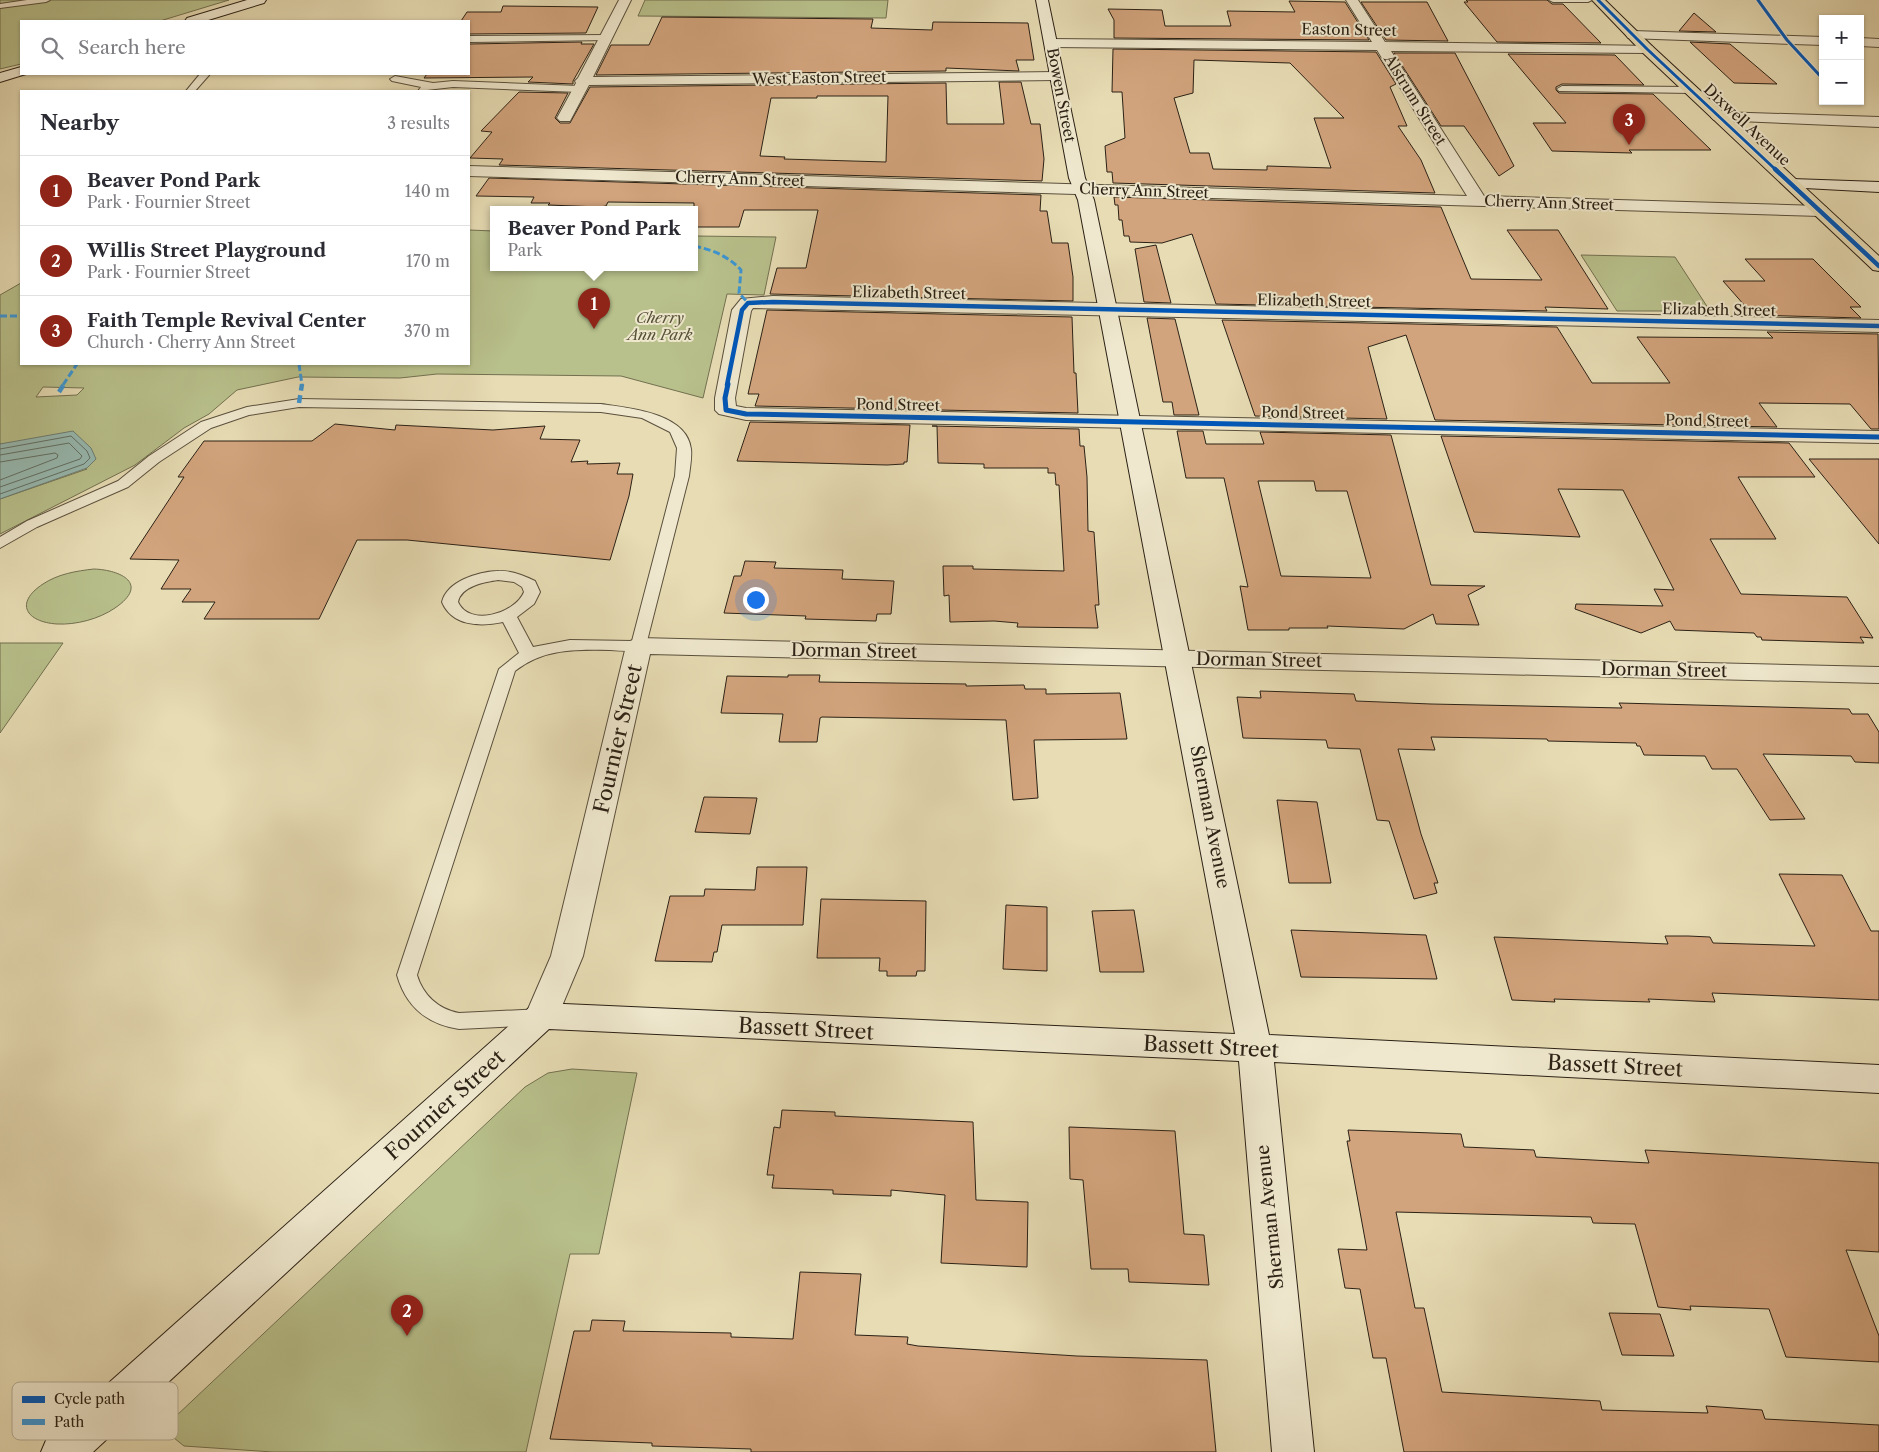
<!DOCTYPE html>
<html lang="en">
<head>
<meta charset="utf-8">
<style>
	:root { --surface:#fff; --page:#f2f2f3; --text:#2b2b33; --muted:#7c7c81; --line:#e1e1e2; --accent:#8f2418 }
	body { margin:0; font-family:"Libre Caslon Text",serif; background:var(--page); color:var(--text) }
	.controls { position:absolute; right:15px; top:15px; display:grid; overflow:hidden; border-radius:0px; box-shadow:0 1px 4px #0004 }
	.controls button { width:45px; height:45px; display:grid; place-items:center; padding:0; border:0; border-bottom:1px solid var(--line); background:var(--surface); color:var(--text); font:25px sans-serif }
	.you { position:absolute; left:755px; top:599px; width:18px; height:18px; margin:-12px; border:4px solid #fff; border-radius:50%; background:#1a73e8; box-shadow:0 0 0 8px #1a73e833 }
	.badge { display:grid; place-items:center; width:32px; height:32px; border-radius:50%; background:var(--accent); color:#fff; font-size:16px; font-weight:700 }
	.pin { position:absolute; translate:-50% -41px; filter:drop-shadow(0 1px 2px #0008) }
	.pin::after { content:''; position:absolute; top:26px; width:18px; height:15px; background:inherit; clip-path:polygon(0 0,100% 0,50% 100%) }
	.popup { position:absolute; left:490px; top:206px; width:208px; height:65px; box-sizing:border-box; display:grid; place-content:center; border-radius:0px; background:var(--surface); filter:drop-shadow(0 1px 4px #0005); font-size:16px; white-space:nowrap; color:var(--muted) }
	.popup b { font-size:19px; color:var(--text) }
	.popup::after { content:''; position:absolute; left:50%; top:100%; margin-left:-10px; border:10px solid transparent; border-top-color:var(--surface) }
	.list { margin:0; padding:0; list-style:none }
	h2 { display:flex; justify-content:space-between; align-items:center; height:65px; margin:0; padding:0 20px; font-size:21px }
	h2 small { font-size:16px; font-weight:400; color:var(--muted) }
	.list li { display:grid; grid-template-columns:32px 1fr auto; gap:15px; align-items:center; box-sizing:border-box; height:70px; padding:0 20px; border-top:1px solid var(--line) }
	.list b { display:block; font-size:19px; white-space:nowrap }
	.list p { margin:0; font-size:16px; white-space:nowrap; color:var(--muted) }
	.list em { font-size:16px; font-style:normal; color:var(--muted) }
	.icon { flex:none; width:28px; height:28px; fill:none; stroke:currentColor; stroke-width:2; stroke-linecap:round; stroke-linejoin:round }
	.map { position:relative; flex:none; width:1879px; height:1452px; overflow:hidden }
	.search { position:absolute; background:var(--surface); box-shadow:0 1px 4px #0004; left:20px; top:20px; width:450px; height:55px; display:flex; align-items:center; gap:12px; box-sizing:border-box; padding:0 18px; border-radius:0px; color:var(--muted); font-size:19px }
	.panel { position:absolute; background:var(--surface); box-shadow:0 1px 4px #0004; left:20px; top:90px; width:450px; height:275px; border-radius:0px }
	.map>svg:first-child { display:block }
	.green { fill:#b8c08b; stroke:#727050; fill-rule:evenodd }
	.water { fill:#97bab2; stroke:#6c7d73 }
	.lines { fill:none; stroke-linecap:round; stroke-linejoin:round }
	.shore { stroke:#616e64; stroke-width:1 }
	.building { fill:#d2a47d; stroke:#2b2115; fill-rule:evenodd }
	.lane-casing { stroke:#5a503d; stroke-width:2 }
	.street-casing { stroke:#5a503d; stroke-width:2 }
	.secondary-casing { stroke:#2b2115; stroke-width:2 }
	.primary-casing { stroke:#2b2115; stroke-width:2 }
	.lane { fill:#efe8ce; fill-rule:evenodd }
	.street { fill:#efe8ce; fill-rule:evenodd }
	.secondary { fill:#efe8ce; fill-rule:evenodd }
	.primary { fill:#e7dcb4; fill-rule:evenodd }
	.quiet-far1 { stroke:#3c95d3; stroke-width:3; stroke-dasharray:7 3; stroke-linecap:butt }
	.quiet { stroke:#3c95d3; stroke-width:4.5; stroke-dasharray:8 4.5; stroke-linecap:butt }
	.cycleway-far2-casing { stroke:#efe8ce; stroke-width:5 }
	.cycleway-far1-casing { stroke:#efe8ce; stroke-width:6 }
	.cycleway-casing { stroke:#efe8ce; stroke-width:8 }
	.cycleway-far2 { stroke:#0057b8; stroke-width:3 }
	.cycleway-far1 { stroke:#0057b8; stroke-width:4.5 }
	.cycleway { stroke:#0057b8; stroke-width:5 }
	.labels { text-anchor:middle; stroke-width:4; stroke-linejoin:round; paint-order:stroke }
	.far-street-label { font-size:15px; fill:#2b2115; stroke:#efe8ce }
	.far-park-label { font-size:15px; font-style:italic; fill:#555138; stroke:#efe8ce }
	.street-label { font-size:18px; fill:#2b2115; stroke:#efe8ce }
	.near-street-label { font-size:21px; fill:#2b2115; stroke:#efe8ce }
	.key { fill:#efe8ce; stroke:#b4ac96; stroke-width:1 }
	.key-label { font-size:14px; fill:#2b2115 }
</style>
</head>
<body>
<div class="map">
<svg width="1879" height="1452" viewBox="0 0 1879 1452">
	<rect width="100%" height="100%" fill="#e7dcb4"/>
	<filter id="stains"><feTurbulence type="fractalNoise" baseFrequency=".004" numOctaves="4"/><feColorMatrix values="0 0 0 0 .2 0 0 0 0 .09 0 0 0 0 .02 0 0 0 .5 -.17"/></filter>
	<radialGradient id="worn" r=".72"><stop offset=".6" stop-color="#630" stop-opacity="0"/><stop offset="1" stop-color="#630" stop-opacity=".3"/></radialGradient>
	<path class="green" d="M0,0h229l-69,21h-139v43l-21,5z
		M645,0h243l-2,18 -248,-2z
		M469,230l25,1v37h200v-32l82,1 -12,58 -37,-1 -24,104 -82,-22 -184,-2 -37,4 -102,-1 -61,13 -28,24 -25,14 -49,37 -135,69v-35l87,-30 -77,-26 -10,1v-149l21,-12v81h448zM43,387l41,1 -7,7 -41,2z
		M1581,255l94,2 35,54h-93z
		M94,569c27,1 56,15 21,39 -16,11 -39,17 -58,16 -31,-2 -43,-21 -14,-40 15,-10 33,-13 51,-15z
		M0,643h63l-63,90z
		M572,1069l65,4 -38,181h-29l-44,198h-253l-89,-6 -15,-12 6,-17 350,-330 23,-14z"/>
	<path class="water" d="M73,431l18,17 5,11 -9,9 -87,31v-55z"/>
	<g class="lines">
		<path class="shore" d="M0,449l71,-13 16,15 3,7 -6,6 -84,30
			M0,455l69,-12 13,13 -2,3 -80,28
			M0,462l55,-9 3,2 -1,3 -57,22"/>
	</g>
	<path class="building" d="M1466,0h81l5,4h11l38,39 -104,-1 -33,-40h4z
		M1289,1l56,1 24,38 -255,-2v-18l-6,-11 54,1 3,16h66l-4,-15 68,1z
		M1361,2h66l21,39 -62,-1z
		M503,6l95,1 -12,26 -117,1v-13h-8l6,-9h34z
		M1694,13l22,19 -37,-1z
		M662,17l211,2 -2,9 61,2 1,-8 95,1 6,37h-18l3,11 -73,-3v3l-350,4 15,-30h38z
		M582,42l-1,2h13l-21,37v3l-45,-2 5,-5 -109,1 3,-4h42v-30z
		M1690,42l40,2 47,40 -43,-1z
		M1113,49l263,3 20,32 -6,3 17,39h-9l23,34 14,33 -322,-10 -1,-11h-5l-2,-26 20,-8 -3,-46h-10zM1194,60l96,3 54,55h-30l17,50 -64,-2v4l-54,-1 -4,-16h-19l-16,-55 19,-5z
		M1394,53h61l59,113 -15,10 -35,-50h-23z
		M1508,54l107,1 29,30 -82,-1 -6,3v3l3,3 94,1 58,56h-82l3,3 -80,-2 -19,-28h33z
		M999,82h22l10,42h9l4,35 -2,22 -543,-16 4,-6 -33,-1 22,-26 -11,-1 38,-39 49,1 -13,25 5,5h10l20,-36 356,-4 1,41h57zM817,96h71l-2,66 -102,-3 1,-2 -25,-1 11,-58h46z
		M489,178l552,17 -1,16h7l5,32h16l5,34v24l-303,-7 7,-26h29l12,-58h-74l-5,17h-45v-24l-86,-1 -2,4 -6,1 -52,-2 2,-2h-19l3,-6 -58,-1z
		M1114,197l327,10 30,72 71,1 -35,-50h51l50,79 -63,-2 2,4 -331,-7 -24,-70 -30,9 -32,-1 -1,-6h-5l-2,-16h-3l-1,-15h-3z
		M1156,245l15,58 -27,-1 -9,-53z
		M1745,259h68l48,48h-11l11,11 -108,-3 -30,-34h42z
		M767,310l305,7 2,56h2l2,40 -323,-7 4,-12h-11z
		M1147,318l28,1 24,96h-25l-2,-13h-9z
		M1222,320l335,7 35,56h78l-33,-46 136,1 -6,-6 111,2 1,95h-8l-21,-25 -91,-1 18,24 -342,-7 -29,-85 -38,12 19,72 -132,-3z
		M750,422l160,3 -3,37h-3v2l-17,1 -150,-4z
		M335,424l60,6 1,-5 97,5 52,-4 -5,13 40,1 -9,22 17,-1 -1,3 33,-1 -3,11h16l-4,22 -19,64 -203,-20h-50l-38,79h-115l11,-17h-33l9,-13h-30l18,-29 -49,-1 54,-82h-6l26,-36h108z
		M932,426l147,3 1,17h4l3,31 1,54 6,1 5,73h-4l3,23 -81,-1 1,-4 -24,-2 -44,1 -1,-27 -5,1 -1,-30h30v3l91,2 -5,-86h-3l-1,-12h-7v-5h-64v-4l-46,-1 -1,-37z
		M1177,431h26l3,13h58l-4,-12 131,3 40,150 54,1 -17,9 11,30 -43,-1 -3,-10 -29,15 -77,-3 1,2h-39v2h-41l-8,-44 8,1 -24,-109h-38zM1258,481h56l2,10h31l24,87 -90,-2z
		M1441,436l348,7 26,34h-77l38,62h-66l31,55 106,3 26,41 -13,-1 4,6 -102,-3 -1,-3h-4l-3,-4 -79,-3 -5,-9 -29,12 -66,-24 1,-5 87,2 -9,-17 20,1 -51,-100 -65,-1 22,48 -106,-5z
		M1809,459h70v85z
		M745,561l31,1 -2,6 69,2 -1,9 52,2 -3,33h-14l-1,7 -71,-2 1,-3 -82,-3 10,-37h7z
		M788,675h32l-1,7 147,2v2l58,-1 1,4h21v5l74,-1 7,46 -93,1 4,58 -25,2 -7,-80 -184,-3 -2,1 -3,24h-38l4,-28 -62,-1 6,-37 61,1z
		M1260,691l94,3 2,7 75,3 191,4 -3,-5 230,6 3,5h16l11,18v31l-24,-1 -4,-6 -88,-2 42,65 -35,1 -33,-51h-25l-7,-13 -61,-1 -4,-9h-3l-1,-3 -88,-2 -1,-2 -116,-2 4,13 -37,-1 23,85 17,49h-4l3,10 -23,6 -25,-78 -12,-1 -17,-71 -32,-1 -2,-8 -83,-2 -6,-41 24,1z
		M704,797l53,1 -7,36 -55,-2z
		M1277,800l40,2 14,81h-42z
		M757,867h50l-4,58h-81l-5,27h-3l-2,10 -57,-1 15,-65h34l1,-7 50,1z
		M1779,874l63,1 29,56h8v69l-167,-7 3,9 -67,-3 2,3 -96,-3 1,3 -43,-2 -18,-63 174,7 -3,-8h23l22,1 3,6 102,3z
		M821,899l105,2 -1,70h-8l-1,5h-29v-5h-8l1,-13h-63z
		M1006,905l41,2v64l-44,-2z
		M1134,910l10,62h-44l-8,-61z
		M1291,930l135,5 11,44 -136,-2z
		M782,1110l53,2v4l138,6 3,78 52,2 -1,65 -86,-4 4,-68 -54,-5v6l-58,-2v-4l-61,-2 2,-13h-7l7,-48 6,1z
		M1069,1127l106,4 9,103 20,1 5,50 -80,-3 -1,-13h-37l-8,-89 -13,-1z
		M1348,1130l113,4 3,13 70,3 2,7 113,6 -4,-13 234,13v89l-33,-2 33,86v26l-93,-5 -17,-48 -79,-3 1,4 -33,-3 -23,-83 -42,-1 -2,-6 -195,-5 19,96h9l18,84 158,9 2,9 106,3 -2,-7 56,4 3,9 114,6v27h-475l-18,-94h-13l-13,-69 -15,-1 -7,-39 29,1 -20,-109h3z
		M800,1272l61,2 -6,61 53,2 -1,7 11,2 159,10 130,4 9,92h-465v-3l-99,-3v-3l-102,-4 24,-108h16l2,-11 33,1 -2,10 108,2v4l62,2z
		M1609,1313l51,1 14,42 -52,-1z"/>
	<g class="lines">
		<defs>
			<path id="lane" d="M27,0h23l-4,2 -46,6v-4z
				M1549,0h43l-4,2h-35z
				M605,35l4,3 -1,2 -139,2v-6z
				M200,74h10l-15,17h-9z
				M395,76l38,7 20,-2 126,5 5,3 -5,3 -126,-5 -35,4 3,-4 -29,-6 -2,-2z
				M1562,86l130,1 5,3 -5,3 -133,-2 -2,-2z
				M299,399l302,5c28,4 86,9 90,45 1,8 -1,18 -2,27l-44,173c-11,3 -23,2 -35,1 -35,-1 -67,-1 -95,21l-98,304c6,20 21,34 42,38l83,-4 8,2 3,6 -3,6 -8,2 -83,4c-32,-5 -53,-22 -62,-54l102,-306 20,-16 -16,-31c-23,5 -51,4 -61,-20 5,-21 36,-30 55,-31 13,-1 26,4 38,10l5,11 -6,12 -17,13 16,30 37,-7 62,1 43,-165 2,-28 -7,-16 -28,-14 -41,-6 -302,-5 -50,8 -38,13 -52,34 -31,25 -91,40 -37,21v-11l27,-16 91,-40 31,-25 52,-34 46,-15zM498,580l16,2 8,5 2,5c-9,22 -55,35 -66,10 3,-16 27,-20 40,-22z"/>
			<path id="street" d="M619,0h12l-38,77 463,-5 5,1 2,3 -2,3 -5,1 -467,5 -19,36h-10l-3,-3 19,-35 -1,-2 3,-3z
				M1346,0h12l27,42 267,4 2,3 -7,4 -256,-2 93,145 336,10 6,1 2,4 -2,4 -6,1 -1351,-40v-10l998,30 -90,-146 -326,-3 -7,-4 7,-4 321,3z
				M1633,31l190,6v8l-195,-7 -2,-3z
				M1860,38l19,1v8l-19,-1z
				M1719,112l160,5v10l-165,-7 -3,-3 3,-3z
				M773,296l1106,24v12l-1126,-24 -2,3 -16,87 1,8 10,2 1133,23v12l-1133,-23 -27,-6 -4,-4v-12l17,-88 9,-11z
				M639,638l1240,29v16l-1229,-29 -67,302 -29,69 -12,4 -12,-4 -5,-9 26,-60 75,-310 4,-5z"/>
			<path id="secondary" d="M247,0h19l-2,3 -59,18h-20l2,-3z
				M1036,0h12l37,178 9,22 175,835 610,30v28l-605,-31 40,390h-42l-33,-391 -690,-32 -456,423h-52l6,-14 483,-431 12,-4 693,31 -157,-834 -9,-22z
				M21,67v7h5l-26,8v-9z
				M1792,179l87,3v10l-93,-5 -2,-3 2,-3z"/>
			<path id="primary" d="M1592,0h13l47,46 227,210v15l-6,-1 -231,-218z"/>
		</defs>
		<use href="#lane" class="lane-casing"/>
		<use href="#street" class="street-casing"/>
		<use href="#secondary" class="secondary-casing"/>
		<use href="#primary" class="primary-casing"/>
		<use href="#lane" class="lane"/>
		<use href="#street" class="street"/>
		<use href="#secondary" class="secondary"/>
		<use href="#primary" class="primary"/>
		<path class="quiet-far1" d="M694,246c19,4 34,10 47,24l-2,23 9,10
			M0,316h21
			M299,364l3,21
			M63,385l14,-21"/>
		<path class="quiet" d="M59,392l5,-8
			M299,403l3,-19"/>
		<defs>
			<path id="cycleway-far2" d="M1598,0l49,49 129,121
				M1758,0l29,40 36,39"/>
			<path id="cycleway-far1" d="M1775,169l104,97
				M727,385l15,-75 6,-7 25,-1 1106,24"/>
			<path id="cycleway" d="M728,384l-3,14 1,12 20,4 1133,23"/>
		</defs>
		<use href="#cycleway-far2" class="cycleway-far2-casing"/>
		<use href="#cycleway-far1" class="cycleway-far1-casing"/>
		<use href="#cycleway" class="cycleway-casing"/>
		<use href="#cycleway-far2" class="cycleway-far2"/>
		<use href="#cycleway-far1" class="cycleway-far1"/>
		<use href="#cycleway" class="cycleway"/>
	</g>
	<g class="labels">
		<g class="far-street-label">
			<text transform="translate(1349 30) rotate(1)" y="5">Easton Street</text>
			<text transform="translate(819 78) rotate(-1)" y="5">West Easton Street</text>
			<text transform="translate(1061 95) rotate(79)" y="5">Bowen Street</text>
			<text transform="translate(1415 100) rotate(58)" y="5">Alstrum Street</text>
			<text transform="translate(1747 125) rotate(43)" y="5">Dixwell Avenue</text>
			<text transform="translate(740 179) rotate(2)" y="5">Cherry Ann Street</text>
			<text transform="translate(1144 191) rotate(2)" y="5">Cherry Ann Street</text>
			<text transform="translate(1549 203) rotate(2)" y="5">Cherry Ann Street</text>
			<text transform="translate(909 293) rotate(1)" y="5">Elizabeth Street</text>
			<text transform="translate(1314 301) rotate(1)" y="5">Elizabeth Street</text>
			<text transform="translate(1719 310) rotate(1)" y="5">Elizabeth Street</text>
			<text transform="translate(898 405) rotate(1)" y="5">Pond Street</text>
			<text transform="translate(1303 413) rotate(1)" y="5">Pond Street</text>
			<text transform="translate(1707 421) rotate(1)" y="5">Pond Street</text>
		</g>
		<g class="far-park-label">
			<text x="660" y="323">Cherry<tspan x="660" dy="17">Ann Park</tspan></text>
		</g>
		<g class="street-label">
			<text transform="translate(854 651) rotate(1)" y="6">Dorman Street</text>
			<text transform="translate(1259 660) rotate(1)" y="6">Dorman Street</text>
			<text transform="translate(1664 670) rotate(1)" y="6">Dorman Street</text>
			<text transform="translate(1210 817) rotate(79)" y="6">Sherman Avenue</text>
			<text transform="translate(1270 1217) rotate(-96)" y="6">Sherman Avenue</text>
		</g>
		<g class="near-street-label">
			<text transform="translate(618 739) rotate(-77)" y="7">Fournier Street</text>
			<text transform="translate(806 1029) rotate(3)" y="7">Bassett Street</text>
			<text transform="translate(1211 1047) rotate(3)" y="7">Bassett Street</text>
			<text transform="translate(1615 1066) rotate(3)" y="7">Bassett Street</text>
			<text transform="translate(445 1105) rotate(-42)" y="7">Fournier Street</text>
		</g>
	</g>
	<rect x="12" y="1382" width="166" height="58" rx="8" class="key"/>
	<rect x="22" y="1396" width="23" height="7" fill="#0057b8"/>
	<rect x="22" y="1419" width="23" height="6" fill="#3c95d3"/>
	<g class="key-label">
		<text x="54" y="1404">Cycle path</text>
		<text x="54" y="1427">Path</text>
	</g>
	<rect width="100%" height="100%" filter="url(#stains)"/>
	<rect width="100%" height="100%" fill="url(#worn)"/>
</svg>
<div class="controls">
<button>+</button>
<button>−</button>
</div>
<div class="you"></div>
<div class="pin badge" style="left:594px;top:329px">1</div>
<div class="popup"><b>Beaver Pond Park</b>Park</div>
<div class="pin badge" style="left:407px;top:1336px">2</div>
<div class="pin badge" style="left:1629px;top:145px">3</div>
<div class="search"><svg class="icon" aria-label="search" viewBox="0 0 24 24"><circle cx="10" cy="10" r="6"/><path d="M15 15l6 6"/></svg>Search here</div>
<section class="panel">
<h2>Nearby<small>3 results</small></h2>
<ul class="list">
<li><span class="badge">1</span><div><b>Beaver Pond Park</b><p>Park · Fournier Street</p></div><em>140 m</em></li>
<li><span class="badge">2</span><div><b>Willis Street Playground</b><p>Park · Fournier Street</p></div><em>170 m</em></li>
<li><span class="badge">3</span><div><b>Faith Temple Revival Center</b><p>Church · Cherry Ann Street</p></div><em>370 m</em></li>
</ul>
</section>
</div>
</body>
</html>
